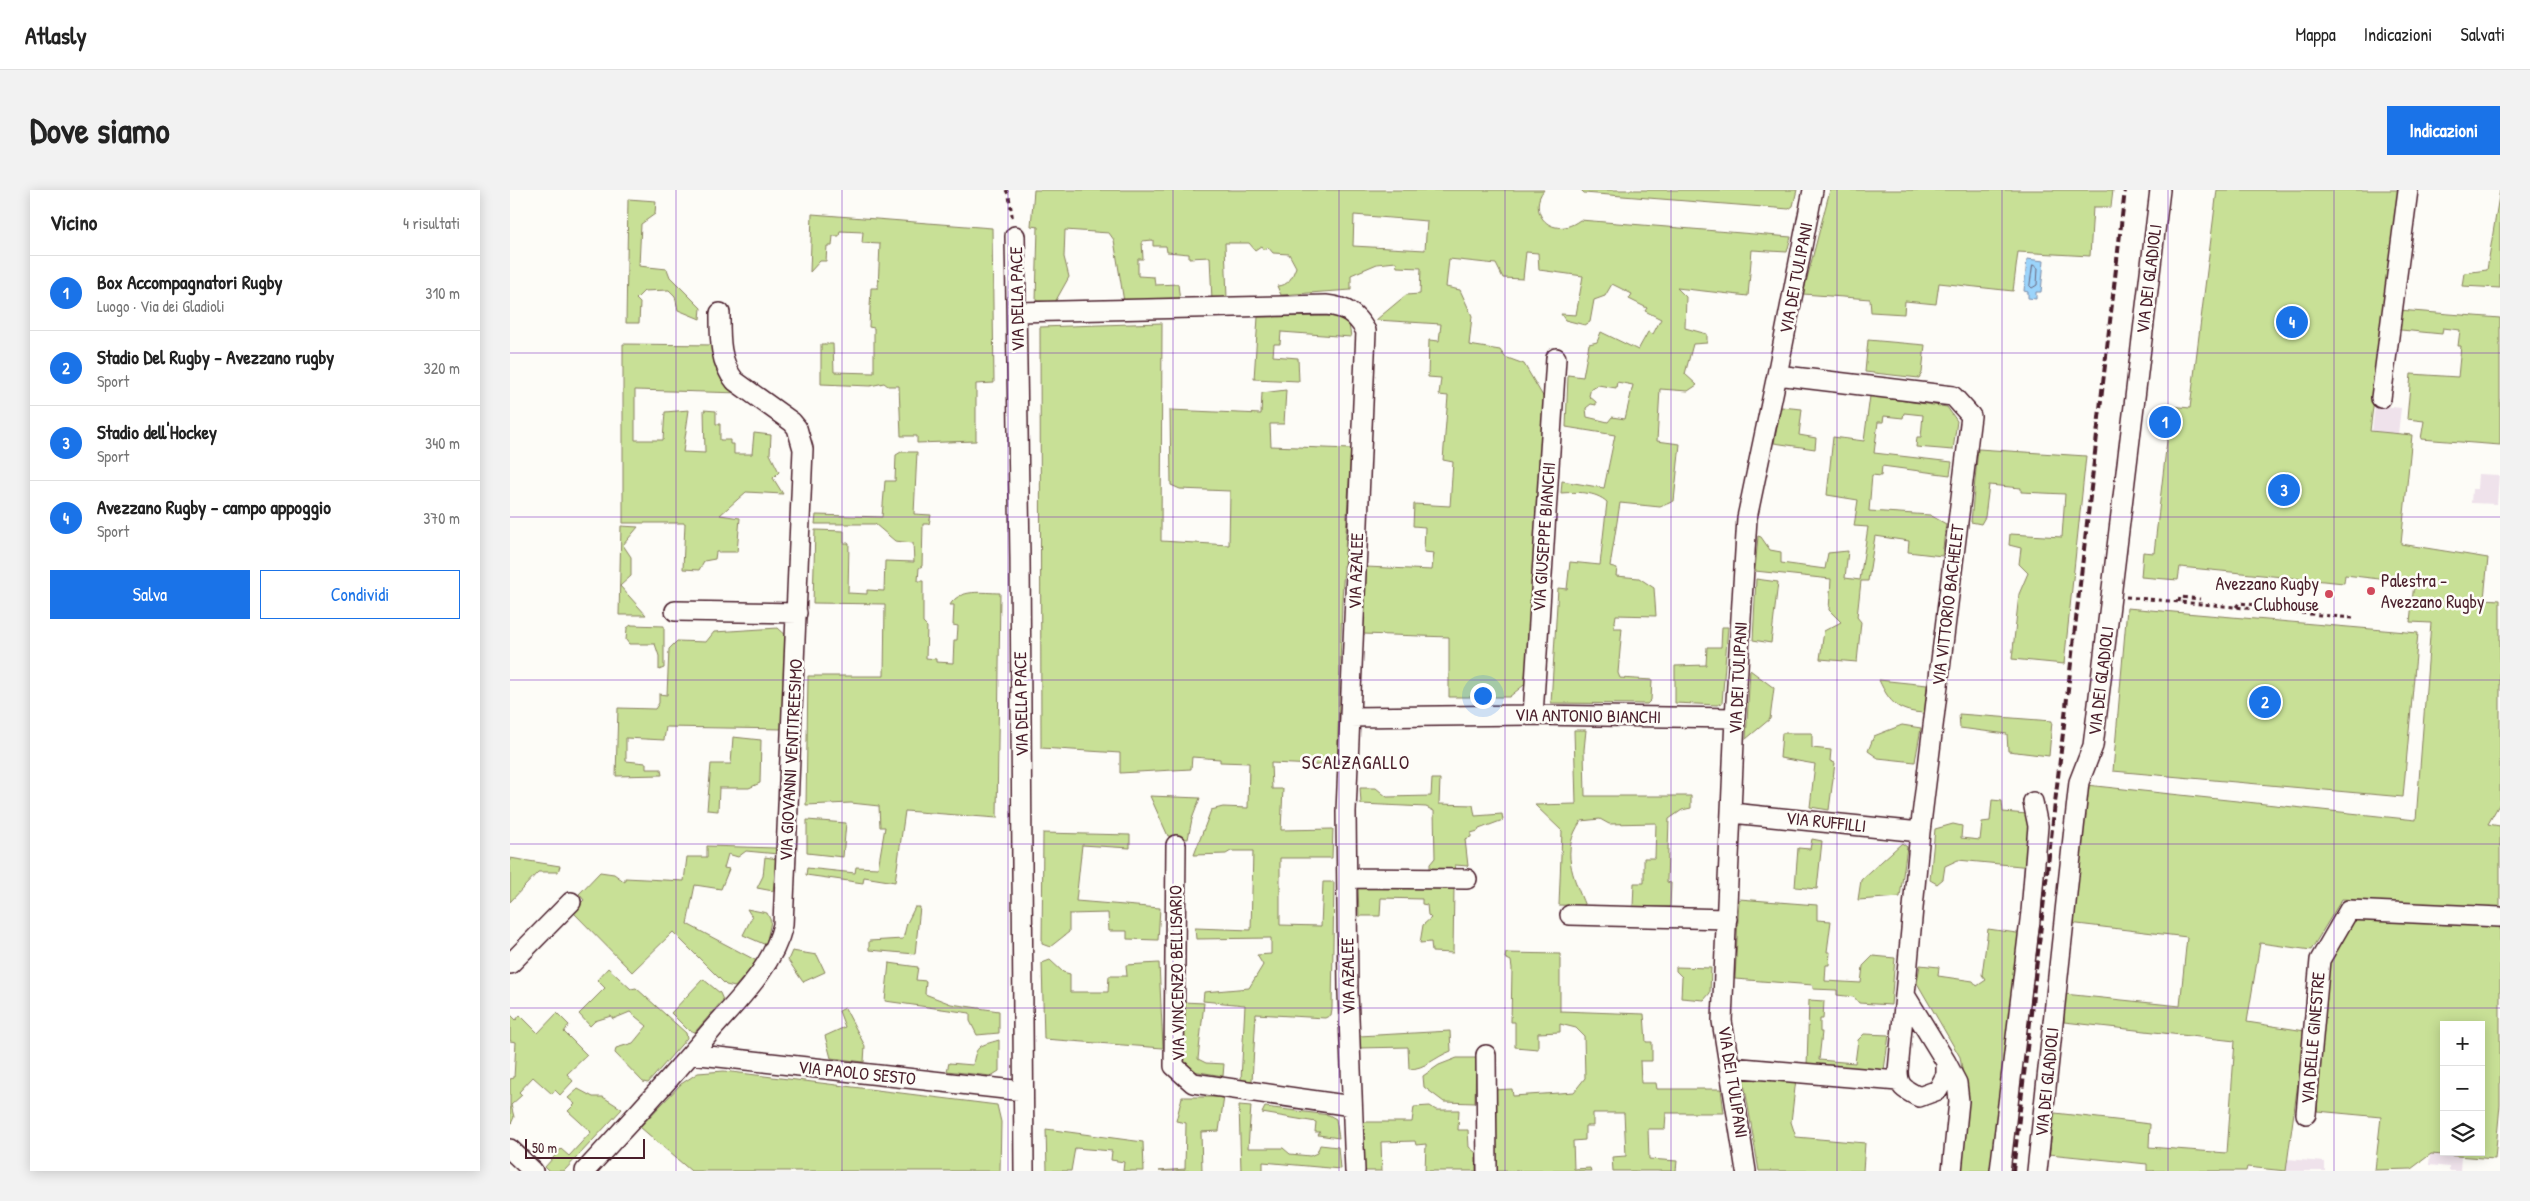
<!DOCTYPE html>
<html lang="it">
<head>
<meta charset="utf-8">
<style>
	:root { --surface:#fff; --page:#f2f2f2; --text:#222; --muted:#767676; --line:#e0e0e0; --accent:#1a73e8 }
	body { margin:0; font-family:"Patrick Hand",sans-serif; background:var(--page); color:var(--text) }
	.controls { position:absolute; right:15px; bottom:15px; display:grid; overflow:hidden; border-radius:0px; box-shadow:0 2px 12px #0003 }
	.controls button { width:45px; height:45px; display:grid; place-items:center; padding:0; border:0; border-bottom:1px solid var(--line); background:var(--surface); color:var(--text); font:25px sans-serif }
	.scale { position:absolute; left:15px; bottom:12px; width:120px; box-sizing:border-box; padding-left:5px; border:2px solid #4a1f2b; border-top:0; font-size:14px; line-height:18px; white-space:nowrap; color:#4a1f2b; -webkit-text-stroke:4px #fdfcf7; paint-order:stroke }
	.you { position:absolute; left:972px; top:505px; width:18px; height:18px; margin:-12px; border:4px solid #fff; border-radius:50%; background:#1a73e8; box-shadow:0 0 0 8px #1a73e833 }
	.badge { display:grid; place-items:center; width:32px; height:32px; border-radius:50%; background:var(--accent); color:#fff; font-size:16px; font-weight:700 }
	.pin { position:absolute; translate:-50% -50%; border:2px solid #fff; box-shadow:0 1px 5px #0006 }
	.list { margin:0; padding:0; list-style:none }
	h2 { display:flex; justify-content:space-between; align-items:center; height:65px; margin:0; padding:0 20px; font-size:21px }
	h2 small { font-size:16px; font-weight:400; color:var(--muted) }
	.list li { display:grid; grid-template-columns:32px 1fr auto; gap:15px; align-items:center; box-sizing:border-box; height:75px; padding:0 20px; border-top:1px solid var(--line) }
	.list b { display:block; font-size:19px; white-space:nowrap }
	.list p { margin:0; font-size:16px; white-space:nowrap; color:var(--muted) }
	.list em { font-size:16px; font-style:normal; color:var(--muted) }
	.actions { display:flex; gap:10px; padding:15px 20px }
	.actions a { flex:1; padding:11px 0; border:1px solid var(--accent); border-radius:0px; text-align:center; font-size:18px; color:var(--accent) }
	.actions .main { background:var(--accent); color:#fff }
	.icon { flex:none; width:28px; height:28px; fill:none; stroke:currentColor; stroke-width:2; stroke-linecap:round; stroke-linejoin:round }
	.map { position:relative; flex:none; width:1990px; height:981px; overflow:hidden; border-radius:0px }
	header { display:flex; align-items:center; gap:30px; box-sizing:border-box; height:70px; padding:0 25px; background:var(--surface); border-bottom:1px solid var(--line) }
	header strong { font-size:24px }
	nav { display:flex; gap:28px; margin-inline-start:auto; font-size:18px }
	.intro { display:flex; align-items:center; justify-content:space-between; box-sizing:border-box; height:120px; padding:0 30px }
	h1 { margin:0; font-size:35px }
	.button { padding:12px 22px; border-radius:0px; background:var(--accent); color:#fff; font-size:18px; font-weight:700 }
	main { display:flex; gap:30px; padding:0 30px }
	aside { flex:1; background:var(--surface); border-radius:0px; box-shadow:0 2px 12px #0003 }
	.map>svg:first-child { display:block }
	.built { fill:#efe2eb }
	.green { fill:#c8e096; stroke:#898060; fill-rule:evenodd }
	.water { fill:#9bd4fb; stroke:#7b8ca8 }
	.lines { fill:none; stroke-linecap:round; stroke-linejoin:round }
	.shore { stroke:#6a677e; stroke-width:1 }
	.minor-casing { stroke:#4a1f2b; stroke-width:22 }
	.path { stroke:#4a1f2b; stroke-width:3; stroke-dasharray:4 4; stroke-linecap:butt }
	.minor { stroke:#fdfcf7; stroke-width:19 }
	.rail { stroke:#4a1f2b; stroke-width:4; stroke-dasharray:8 4; stroke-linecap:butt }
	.grid { fill:none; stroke:#7b2cbf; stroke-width:1; stroke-opacity:0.55 }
	.poi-dot { fill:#d1495b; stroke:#fdfcf7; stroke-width:2 }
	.labels { text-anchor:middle; stroke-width:5; stroke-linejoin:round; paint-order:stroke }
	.street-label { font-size:18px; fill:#4a1f2b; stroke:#fdfcf7 }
	.poi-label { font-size:18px; fill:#4a1f2b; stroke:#fdfcf7; text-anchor:start }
	.neighbourhood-label { font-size:19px; letter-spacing:1px; fill:#4a1f2b; stroke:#fdfcf7 }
</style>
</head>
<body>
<header>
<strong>Atlasly</strong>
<nav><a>Mappa</a><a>Indicazioni</a><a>Salvati</a></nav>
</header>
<div class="intro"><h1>Dove siamo</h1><a class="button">Indicazioni</a></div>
<main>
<aside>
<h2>Vicino<small>4 risultati</small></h2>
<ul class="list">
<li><span class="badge">1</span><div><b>Box Accompagnatori Rugby</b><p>Luogo · Via dei Gladioli</p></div><em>310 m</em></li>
<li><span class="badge">2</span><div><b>Stadio Del Rugby - Avezzano rugby</b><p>Sport</p></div><em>320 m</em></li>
<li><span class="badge">3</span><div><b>Stadio dell'Hockey</b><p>Sport</p></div><em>340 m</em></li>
<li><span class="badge">4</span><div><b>Avezzano Rugby - campo appoggio</b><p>Sport</p></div><em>370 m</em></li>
</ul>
<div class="actions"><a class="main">Salva</a><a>Condividi</a></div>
</aside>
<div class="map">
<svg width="1990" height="981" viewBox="0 0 1990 981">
	<rect width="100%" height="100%" fill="#fdfcf7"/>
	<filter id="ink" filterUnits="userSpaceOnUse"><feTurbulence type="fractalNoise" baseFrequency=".02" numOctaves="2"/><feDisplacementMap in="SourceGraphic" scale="10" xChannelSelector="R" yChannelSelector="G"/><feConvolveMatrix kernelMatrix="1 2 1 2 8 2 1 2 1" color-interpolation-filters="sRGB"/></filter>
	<g filter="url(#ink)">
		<path class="built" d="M1865,215l26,3 -3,26 -26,-3z
			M1968,284l21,1 -2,29 -26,-1 1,-14h5z
			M1920,964l31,2 -1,15h-11v-4l-20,-2z
			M1777,969l38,3v9h-39z"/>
		<path class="green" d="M524,0h510c-17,20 6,52 36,30l211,17 -4,15 -35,-2 -4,46 -71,-8 9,9 -1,31 22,6v9l-14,1 -8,30 12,11 -9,6 -28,-2 -3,52 23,3 -6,57 -14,6 -40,-4 -10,63 7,2 -1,8 23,2 15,10 2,28 -40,-1 -2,13h8l-4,45 2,5 32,2 -1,20 -4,4 -96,-1 7,-115 9,1 3,-27 30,3 7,-63c-12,-11 -30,-10 -46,-9l1,-12 42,7 11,-53 -49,-8 2,-52 15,2 6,-33 8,-2 4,-10 37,18 10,-18 5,2 8,-15 -16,-8 2,-3 -18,-9 3,-5 -20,-10 -7,12 -11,4 -4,22 -5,3 -20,-5 -4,-6 15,1 7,-39 -44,-6 -1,-17 -12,-1 -3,27 -20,-1 -7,-14 -47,-5 -3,28 14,3 12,26 -3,29 31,5 5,7 19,7 20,34 -15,283 -20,16h-60v-60l-86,-3 3,-67 66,3 2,-17 -10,-1 1,-25 -12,-1 1,-22 36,2 3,-44 -10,-2 5,-64 -9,-1 2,-17 -13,-1 1,-37 10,1 2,-17 -65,-4 30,-25 14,-1 1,-26 -24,-1 -1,-5 -19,2 -26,11v15l-70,5 -4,-9c12,0 15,-9 19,-19l-7,-13 -16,-1 -5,-6 -4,3 -3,-4 -6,4 -6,-7h-24l2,56 -15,2 -2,-44 -21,1v-4l-22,-2 -1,-6h-13v-6l-11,1 1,18h-5v17l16,1 1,8 23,-1 2,18h-56l-10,-62 -5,-7 -44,-3 -1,27 5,20 -14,25 -19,-1 2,-74 -7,-1zM844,25l73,6 -2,29 -72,-4zM1107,192l16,3 -8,34 -13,-2 -4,5 -21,-5 -1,-9 5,-4 5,1v-3l-7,-6 2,-8 7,-3 18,3z
			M1071,0h216l-4,16 -4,3 -205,-16z
			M1320,0h283l-2,17h-18l-3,49 -72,-4 -5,39 -74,-8 -3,21 -31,-3 -1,13 -33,-2 -1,-13 -67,-5z
			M1707,0h183l-30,241 42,4 -11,109 87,14 -4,41 16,1v203l-12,21 12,2v84l-158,-11 -31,51 -51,-7 -13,79 58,9 -19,140 -39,-4 -1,4h-99v-7l-98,-10 6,-41 95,11 -1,23 78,6 8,-112 -171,-19v-28l116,12 7,-69 -118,-14 17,-138 330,35 15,-197 -21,-1 4,-39 -69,-8 -1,8 -164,-16 -2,13 -37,-3 2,-25 11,1 17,-147 19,2z
			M1990,0v98l-38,-2 2,-13 23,-3z
			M118,9l28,2 -1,13 -14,10 -2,42 28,3 3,8 31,31 -1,11 -22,-9 -3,-14 -6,-6 -25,1 -8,8 4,4 -1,20h-13z
			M302,24l180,14 2,155 -18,1v57l-59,2v-7h-16l-2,-50h-11l-4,-3 -14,3 -49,-2v-40h12l1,28 40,1v-45l-5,-1 2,-39h7l2,-44 -18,-1 1,-11 -23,-1 -1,5h-6l-1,10h-5l-1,15h-6l-10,11z
			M1889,120l101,8v127l-79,-6 3,-18 -17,-2 4,-45 47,3 3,-31h-3l2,-16 -17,-2 -1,6 -41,-4 -3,-3z
			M827,126l12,8 2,13 -70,-5 -1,12h-6l-1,12 25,2 1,23 -45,-2 4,-62z
			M652,133l-1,218 68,4 1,-54 -50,-2 -9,-4 -1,-75 91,4 1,-21 24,-3 -2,34h-14l1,22 80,3 -9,151 -5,166 -66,-3 1,26h11l-2,41 52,-1 -1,29h-52v67l41,1 2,-44h11l-2,127 -1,6 -6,3 -69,-4 -4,67 -11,-1 4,-75 -42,-4 1,-9 45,-4 14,-23 -6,-10 14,-1v-16l-75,1 -1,-11 56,2 2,-79h-22l-5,3 -32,1 17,-45 12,-3 25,1 1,-45 -29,-1v-3l-28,-2 -1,12 -71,4v-20l-79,-5 -1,-421z
			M1358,150l57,5 -3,28 -3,5 -54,-6z
			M113,154l93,1 25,48 -106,-3v50h28l2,-28 24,-2 -6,42 22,1 -1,-43 12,1v13h4v16h10v4h4v10h18l2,-21 17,2 -1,19 9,18 -6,6 10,16 -37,-2 -26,23 20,3 -3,34h-21l-1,7 -11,2 -5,9 -16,-1 2,-46h-62z
			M1360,206l77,11 10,14 -4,29 -37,-3 1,-10h4l2,-22 -19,-2 -1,5 -19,-2 -1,6h-5l-4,31 78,9 -2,13 -68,-9 -1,10 -9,-1 -3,36 61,4 16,9 -4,32 -34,-4 1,-11 -34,-5 -7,45h-7l-4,36 4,5 -4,40 -37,-3 4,-28 17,-9 -12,-12 2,-31 -76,-8 3,-35 3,1 9,13 11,2v11l44,6 3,-16 20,-2 -3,27 15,2 8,-53 -14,-1 4,-26 -31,-5 6,-58 31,4z
			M1271,217l21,2 -3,26 17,3 -1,11 -41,-6z
			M1468,259l108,7 -22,208 -52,-5 7,-65 9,-21 -9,-9 2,-16 -12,-3 1,-11 52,3 3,-43 -44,-2v-4l-32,-3 -4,32 -4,7 -10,-2z
			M391,262h16l-3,62 17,1 -2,9h-6l-1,42 -3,2 -1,13h5v42l4,4 -1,31 10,1v3l17,1 1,-23h3l1,-14 -5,-1 1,-20h-4c10,-17 33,-12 50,-12l-3,225 -92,-7 -10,71 -31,-5 -1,6 -57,-8 1,-7 48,5 1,-6 22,1 7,-41h-5l-1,-21 -28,-3 -45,2 2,-129h76l1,-72 -72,-1 2,-73 29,1v12h5l-1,50 19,1v-4l17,1 1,-30 29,1 -1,-19 -18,-2 -20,-17h-60l1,-9 66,2 3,-36h10l1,-26z
			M111,336l17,1 -15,18 8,12v19l-11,10 26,29h-27z
			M1246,389l22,3 -7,61 -18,-3z
			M1617,418l291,25 -15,164 -290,-26z
			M121,435l33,1v42l-5,2v-14l-4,-12h-26l-3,-4 1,-12z
			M1212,437h6l-6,76 -5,2 -42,-2v-37l31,-1 1,-18h14z
			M268,438l11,10 -5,91 -118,-2 -2,13 -38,-2v23l20,2v6h15l1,6 -46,1 2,-68 37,1 4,-6v-9l8,1 2,-46 8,-8 29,1 8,-10z
			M1240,480l24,18 -4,31 -24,20z
			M1369,490l48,5 -2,28c-26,-1 -35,-9 -46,-33z
			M1449,524l93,7 -3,35 -41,-5 -1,-17 -47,-6z
			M1392,535l19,3 -6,34 -37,-4 -10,-7 6,-15z
			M1064,540h12l-2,20 1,46h106v12l-9,2 -13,9 -2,63 4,1 -1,24h-37l1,-24h10v-25h11l1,-35 -47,1 -9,-5 -19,2c-21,30 -8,55 4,85l-26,-1 3,-74 -27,-26 41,-1z
			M1272,543h30v15l19,2 -1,11 5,2 -6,47 -19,-3 5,-43 -35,-6z
			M223,547l28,3 -1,43 -11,5h-30l-1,23 -11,-1 4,-46h20z
			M922,589h8l-1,25 34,1 2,11 27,-2 1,6 -24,9 -1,2 -7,2v4l-6,2 3,27 -13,-1 -1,6 -24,2v-9l5,-6 -1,-47 -8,-4 -65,-3 -1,-16h16l11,9 44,-1z
			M640,606l50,2 -8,21 -4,20 -20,-3z
			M1482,610l10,1 1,11 24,2 5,21 -1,32 -73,-7 -13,6 -2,13 -6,5 -7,-4 5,-51 18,-5 9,2 -1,12 19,2 2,-18 8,-1z
			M297,630l39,3 -3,34 -36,-4z
			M533,643l87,2v13l-48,-3 -6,56 84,7 -2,32 -31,-1v-8h-18l-1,-18 -39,1v18l-19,15 -8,-3z
			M1302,649l10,2 -5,48 -22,-2 3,-39 12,1z
			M1392,653l5,4 -7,50 -42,3 3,-20z
			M197,656l69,2 2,6 -32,-3 -8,6 -10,-3 -4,14 5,1 -8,20 -26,-4 -8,39 70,37 -22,26 -9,-2 -53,-53 -41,40 -60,-61 12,-11 -5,-6 21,-22 14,2 11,8v-4l59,3 3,-24h20z
			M255,667l12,2 -4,32 -16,-3 6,-12z
			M0,668l50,8 -2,6h-20l-28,30z
			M848,696l96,1 -1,66 -21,-1 -1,-10 -11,1 3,-18 8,-7 -3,-3 -1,-10 -5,-1v-5l-41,-1 -1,18h-21z
			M1229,709l78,6v15l14,1 -4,31h3l-1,13h-3l-1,16 36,2 2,-17 10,-10 22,2 -4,47 -32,-2 -5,-6 -17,-2v-5l-24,-1v-4l-78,-6z
			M405,717h5l-5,47 -46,-4v-9l34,-2 4,-16z
			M237,719l20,4 4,8 -5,24 -23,-10 9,-18z
			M1844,728l146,3v184l-5,54 -64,-5 -20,15 -36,1 6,-53 -64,-6 11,-157zM1934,835h37v127h-37z
			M1478,739l36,5 -30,237h-35l9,-66 -8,-48 -43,-74 3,-18 19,2 -1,9 35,5 4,5 9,-6 -4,-5z
			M282,761l25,4 8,17 -22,10 -15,-22z
			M996,763l54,1v57l84,3 2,28h6v19h-12l1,22h15l1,6h64l3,24h-58l-1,16h-17l1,30 28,2 -1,10h-63l-1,-14 14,-1 -2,-43h-31v13h-8v14l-12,1 1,28 16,-1 1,3h-97l-2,-81 20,-1 1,7 61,-4 11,-14 -1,-42 -8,-8 -16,-4v8l-22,1v16l-23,-2v-25h-4l1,-54 -1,-7 -6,-3z
			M540,770l13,12 7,2v18h38l1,-16h18l-1,-11 33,-2 4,85 -119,-9 -2,-76z
			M379,773l29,4 -2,13 10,1 -1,13 26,10 48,7v22l-22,2 -7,-14v-8l-85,-12z
			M1166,777l35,1 -1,25 -6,7 -23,-2 1,-21 -6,-6z
			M98,778l23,21 5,-1 50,45 1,5 -39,45 -5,-1 -28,-29 1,-5 17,-5 14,-17 -17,-14 -17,7 -2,-3 -16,5 -5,5 -11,-12 26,-26 -8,-8z
			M193,789l17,14 3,7 -28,32 -7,-2 -17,-17z
			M1299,810l15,1 -1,18h-3v13h2l-3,28 36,3 3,-23 6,-6 25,1 -5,35 -77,-4z
			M673,812l21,1 -6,56 8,4 18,1 -1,12 -36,-6 -2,-7z
			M335,818l20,38 -1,16 -33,-4 -6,-22 20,-9 -6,-16z
			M47,823l12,12 -5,7 23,23 -20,19 6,7 -13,14 -5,-5 -3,4 -19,-17 -14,15 3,3 -11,10 3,12 -4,9v-47l4,-1 2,-36 -6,-1v-27l6,6 4,-5 18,18z
			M940,841l1,20c-16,6 -26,18 -42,18l-1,-22 -49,1v-12z
			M489,850v31l-8,5 -44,-5 2,-8 24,2c3,-21 7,-19 26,-25z
			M947,868h19l-1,45 -31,-1 -20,-15 -1,-11 16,-11z
			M214,881l273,34 4,17 -1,49h-309l-51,-44 41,-43 17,-11z
			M1233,887l53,2 -5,43 5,15 69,6 -2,28h-104z
			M68,899l15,8h10l19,12 -58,62h-15l-4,-4 16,-18 8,7 22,-24 -23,-21 7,-7 -7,-6z
			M672,907h42l-5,34 -18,1 1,39h-43l26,-2 1,-46 -10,-2z
			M729,915l12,1 -3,42h35l7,6 20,2 7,-3 3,-8 18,2 2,22 -77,-7v9h-22z
			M920,916l6,4h23l-1,20h10l1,17 7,6v18h-51l1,-27 -10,1 -1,-4 -34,1 1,29h-20l-1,-49h51l2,-15z
			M755,917l64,8 7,4 3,19 -21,-3 2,-3h-5l1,-10 -54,-9z
			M536,939l97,13 1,29h-21l1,-9 -13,-2 1,-9 -37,-3 -4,23h-24z"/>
		<path class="water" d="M1517,69l17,2 -3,31h-5v7l-8,-1v-6l-4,-1z"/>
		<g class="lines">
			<path class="shore" d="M1523,75l5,3 -1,17 -5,3 -2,-2z"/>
			<defs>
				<path id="minor" d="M505,46l5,322 4,613
					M508,122l308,-7c20,2 29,8 40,26l-20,481 2,180 7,179
					M1267,185l176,21 18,20 -51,416 -22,239c0,16 7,19 21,26l19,-7 8,-15v-13l-41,-67
					M1871,208l27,-208
					M165,421l122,2
					M1023,525l23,-357
					M840,527l183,-2 202,3
					M1222,623l188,19
					M666,655l-2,221 19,17 159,23
					M837,688l120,1
					M1060,725l157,4
					M0,774l61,-62
					M181,864l332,37
					M976,865l1,116
					M1436,872l11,21 2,18 -7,70
					M1220,877l168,14
					M1796,924l14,-154 29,-50 151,7
					M0,959l23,22
					M75,981c42,-46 85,-92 125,-139 28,-32 63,-65 73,-107l20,-476 -6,-21 -5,-6 -57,-41c-16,-19 -15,-45 -15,-68
					M1236,981l-24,-150 13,-303 12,-200 30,-143 36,-185
					M1490,981l31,-259 7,-86 -5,-24
					M1527,981l42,-389 14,-36 67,-556"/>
			</defs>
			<use href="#minor" class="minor-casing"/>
			<path class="path" d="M496,0l3,6 4,25
				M1616,407l227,21
				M1669,412l1,-5 20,2
				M1726,417l3,-4 18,2"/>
			<use href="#minor" class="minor"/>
			<path class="rail" d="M1503,981l112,-981"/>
		</g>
	</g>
	<path class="grid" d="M166,0v981M332,0v981M498,0v981M663,0v981M829,0v981M995,0v981M1161,0v981M1327,0v981M1492,0v981M1658,0v981M1824,0v981M0,163h1990M0,327h1990M0,490h1990M0,654h1990M0,818h1990"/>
	<g class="poi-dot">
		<circle cx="1861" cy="401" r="5"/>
		<circle cx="1819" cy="404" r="5"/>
	</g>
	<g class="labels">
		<g class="street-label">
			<text transform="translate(1286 88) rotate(-79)" y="6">VIA DEI TULIPANI</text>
			<text transform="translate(1639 89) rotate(-83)" y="6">VIA DEI GLADIOLI</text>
			<text transform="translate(507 109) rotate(-91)" y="6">VIA DELLA PACE</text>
			<text transform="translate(1034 347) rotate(-86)" y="6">VIA GIUSEPPE BIANCHI</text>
			<text transform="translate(846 381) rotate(-88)" y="6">VIA AZALEE</text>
			<text transform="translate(1438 415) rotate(-83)" y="6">VIA VITTORIO BACHELET</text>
			<text transform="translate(1228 488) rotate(-87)" y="6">VIA DEI TULIPANI</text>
			<text transform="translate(1591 491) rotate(-83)" y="6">VIA DEI GLADIOLI</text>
			<text transform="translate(511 514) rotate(-91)" y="6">VIA DELLA PACE</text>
			<text transform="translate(1078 526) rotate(1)" y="6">VIA ANTONIO BIANCHI</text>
			<text transform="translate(281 570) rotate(-87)" y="6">VIA GIOVANNI VENTITREESIMO</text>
			<text transform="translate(1316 632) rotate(6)" y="6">VIA RUFFILLI</text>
			<text transform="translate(667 783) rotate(-91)" y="6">VIA VINCENZO BELLISARIO</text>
			<text transform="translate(838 786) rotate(-91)" y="6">VIA AZALEE</text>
			<text transform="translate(1803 848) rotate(-85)" y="6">VIA DELLE GINESTRE</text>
			<text transform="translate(347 883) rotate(6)" y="6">VIA PAOLO SESTO</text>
			<text transform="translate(1223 892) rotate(81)" y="6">VIA DEI TULIPANI</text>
			<text transform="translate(1537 892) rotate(-84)" y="6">VIA DEI GLADIOLI</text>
		</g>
		<g class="poi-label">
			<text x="1871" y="397">Palestra -<tspan x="1871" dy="21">Avezzano Rugby</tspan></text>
			<text x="1809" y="400" text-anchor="end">Avezzano Rugby<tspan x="1809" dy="21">Clubhouse</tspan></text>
		</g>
		<g class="neighbourhood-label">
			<text x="846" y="579">SCALZAGALLO</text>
		</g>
	</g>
</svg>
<div class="controls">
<button>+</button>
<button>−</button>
<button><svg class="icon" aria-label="layers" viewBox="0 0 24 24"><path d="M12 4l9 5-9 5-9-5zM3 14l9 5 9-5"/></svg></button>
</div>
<div class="scale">50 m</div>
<div class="you"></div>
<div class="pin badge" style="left:1655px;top:232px">1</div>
<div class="pin badge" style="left:1755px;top:512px">2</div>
<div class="pin badge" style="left:1774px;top:300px">3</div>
<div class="pin badge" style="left:1782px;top:132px">4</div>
</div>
</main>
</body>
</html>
